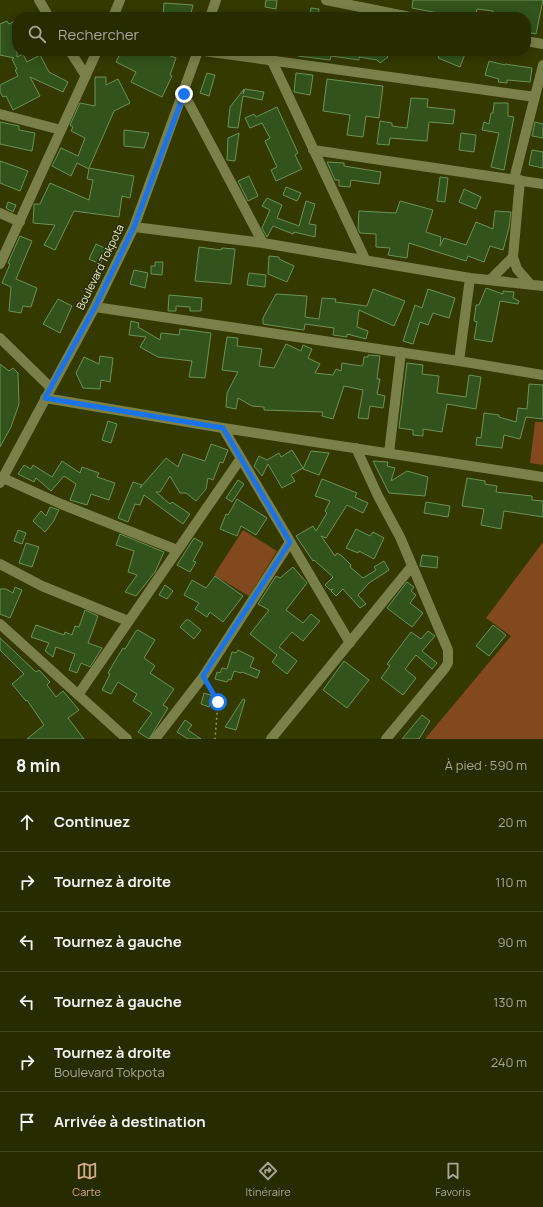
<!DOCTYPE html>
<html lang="fr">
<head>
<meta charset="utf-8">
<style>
	:root { --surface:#272b00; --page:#2f330a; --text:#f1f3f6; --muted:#a4a799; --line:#434722; --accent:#d6ab8b }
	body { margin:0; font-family:Manrope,sans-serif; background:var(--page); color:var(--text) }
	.stop { position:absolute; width:12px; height:12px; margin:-9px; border:3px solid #1a73e8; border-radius:50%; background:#fff }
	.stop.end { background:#1a73e8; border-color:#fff; box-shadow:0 1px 4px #0008 }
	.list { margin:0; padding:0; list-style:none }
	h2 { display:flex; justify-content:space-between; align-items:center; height:52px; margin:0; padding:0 16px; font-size:17px }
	h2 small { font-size:13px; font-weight:400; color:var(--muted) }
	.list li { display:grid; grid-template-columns:26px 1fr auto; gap:12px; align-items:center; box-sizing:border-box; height:60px; padding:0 16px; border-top:1px solid var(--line) }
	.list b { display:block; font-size:15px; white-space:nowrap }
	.list p { margin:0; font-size:13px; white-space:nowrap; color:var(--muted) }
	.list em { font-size:13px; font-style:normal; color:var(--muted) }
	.icon { flex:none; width:22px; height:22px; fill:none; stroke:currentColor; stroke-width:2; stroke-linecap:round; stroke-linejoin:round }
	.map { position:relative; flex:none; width:543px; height:739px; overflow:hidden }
	.search { position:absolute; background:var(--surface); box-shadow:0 2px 10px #0003; left:12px; right:12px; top:12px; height:44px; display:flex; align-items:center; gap:10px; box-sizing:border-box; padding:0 14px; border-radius:16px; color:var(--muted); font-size:15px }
	.sheet { height:412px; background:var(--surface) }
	nav { display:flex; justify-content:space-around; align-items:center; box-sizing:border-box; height:56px; border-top:1px solid var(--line); background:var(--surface); font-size:11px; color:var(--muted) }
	nav a { display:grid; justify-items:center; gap:2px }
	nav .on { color:var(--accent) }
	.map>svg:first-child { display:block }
	.green { fill:#82491f }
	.building { fill:#32531b; stroke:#6d9158 }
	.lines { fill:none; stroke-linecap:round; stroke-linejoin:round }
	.path { stroke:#919668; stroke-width:1.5; stroke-dasharray:2 3; stroke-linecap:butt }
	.minor { stroke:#798049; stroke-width:10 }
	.route { stroke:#1a73e8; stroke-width:5 }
	.labels { text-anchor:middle; stroke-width:3; stroke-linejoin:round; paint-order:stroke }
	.street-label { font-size:11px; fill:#e9eecc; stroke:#2a2e09 }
</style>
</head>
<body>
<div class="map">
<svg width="543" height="739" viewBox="0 0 543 739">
	<rect width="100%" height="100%" fill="#343900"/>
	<path class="green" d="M535,422h8v43l-13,-2z
		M243,530l34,21 -28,45 -35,-21z
		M543,542v197h-118l86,-103 -25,-18z"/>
	<path class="building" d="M266,0h11l-1,9 -11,-2z
		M413,0h130l-7,34 -10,-2v-15l-26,-3v3h-8l1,-6 -16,-2 -2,8h-16l-47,-9z
		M164,3l29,2 -3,12h-27z
		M311,8l8,1 -1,8h-8z
		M17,20v37l6,-3 4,8 13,-7 9,17 19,10 -5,10 -33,-15 10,19 -27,14 -7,-14 -3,1 -3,-5v-7l18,-9 -3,-6 2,-1 -5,-10 2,-1 -14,-3v-31l7,-3 2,3z
		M130,51h27l19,7 -6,17 2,1 -10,21 -31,-15 5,-10 -20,-10 5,-10 6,3z
		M299,51h84l5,6 -8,6 -3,-3 -18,-3v3l-28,-4 -1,4 -32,-4z
		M441,51h17l7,3 -5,13 -22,-9z
		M489,61l16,4v-1l27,4 -2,14 -23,-2v3l-9,-1 1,-3 -14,-4z
		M207,73l8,2 -6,21 -9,-3z
		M296,73l17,2 -3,20 -16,-3z
		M95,77h11v8l12,-6 12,24 -16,8 -25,57 45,8 -4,22 -8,-2 -3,21 -45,-6 -19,39 -11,-5 11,-20 -22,-2 1,-17v-2h6l10,-21 39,17 4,-20 -6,-1 2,-10 -12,-6 -6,13 -19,-10 9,-18 17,8 7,-18 -14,-7 2,-4 -3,-2 10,-22 15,3z
		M327,79l56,7 -4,32 -13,-2 -3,21 -16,-2 3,-20 -27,-4z
		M244,89l-1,5 2,-5 19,3 -2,8 -19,-4 -5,32 -10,-1 2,-20z
		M411,98l17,1 -1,8 28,3 -2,14 -24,-2 -2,19 -37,-3 -1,7 -12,-1 3,-23 12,2v3l15,2z
		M494,103h14v13l6,1 -10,53 -13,-3 8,-34 -17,-3 2,-8 5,2 2,-11h2z
		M277,107l21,46 -3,2 7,14 -26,12 -5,-11 6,-3 -12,-26 5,-3 -8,-15 -12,5 -5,-10 9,-4 2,3z
		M0,122l19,4v4l16,3 -3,18 -32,-7z
		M535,122l8,2v14l-11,-2z
		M124,130l25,3 -5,15 -20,-2z
		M239,133l-4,28 -8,-1 1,-22z
		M461,133l15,2 -2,17 -15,-2z
		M532,150l11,2v16l-14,-3z
		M0,161l28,10 -8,20 -20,-8z
		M327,162l17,1v3l37,6 -2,12 -28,-4 -1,7 -11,-1v-6h-4z
		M249,176l9,20 -10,5 -10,-20z
		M440,177l8,1 -3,24 -8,-1z
		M286,187l15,6 -4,8 -14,-6z
		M464,189l17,8 -5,12 -17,-7z
		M267,198l15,7 -5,13 22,8 7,-25 9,3 -6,20 7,1 -1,12 -21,-5 -1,2 -20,-8 -6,11 -5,-9 8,-18 -8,-4z
		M400,201l33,9 -7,22 15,5 -1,9 4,-8 22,7 10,-23 17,7 2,-18 16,1 -2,16 -6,22 -13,-4 -6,16 -16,-6 -2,5 -57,-18 -2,15 -19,-3 2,-7 -14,-1v-13l-16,-1 -2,-4 1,-18 37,2z
		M8,202l8,3 -3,7 -7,-4z
		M20,236l12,5 -16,38 21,9 -6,19 -8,-1 -2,7 -12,-2 2,-24 -9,-4 8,-19 -2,-1z
		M96,244l11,5 -7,15 -11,-5z
		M199,247l22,3 1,-2 13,1 -4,35 -36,-3z
		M269,256l10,1v2l15,7 -7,16 -19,-8z
		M155,262h8l-1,13 -11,-1v-8h4z
		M134,270l14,3 -3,15 -15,-4z
		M249,273l17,2 -1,12 -18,-2z
		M486,288l17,6v-3l11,1 -1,6 6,3 -1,3 -18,-3 -8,41 -18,-3 3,-17 -3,-1 2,-16h3z
		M373,289l32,12 -11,25 -35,-16 -2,17 11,4 -2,8 -19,-5v3l-14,-2 1,-7 -29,-4 -1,6 -8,-1 -33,-5v-6l13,-24 31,2 -2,21 14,2 3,-21 14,1 -1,3 32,4z
		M428,289l27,9 -6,20 -16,-5 -5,12 -8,-3 -7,22 -10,-3 12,-36 7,3z
		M169,295l33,3 -1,13h-11v-4l-14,-1v5h-8z
		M58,299l14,7 -12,27 -17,-9z
		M131,321l8,2 -1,4 22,13 1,-7 18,2 1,-6 31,4 -6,45 -16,-1 3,-16 -34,-4 -18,-10 6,-10 -17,-2z
		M227,337l11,1 -1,8 25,3 -3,17 15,2 12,-24 15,7 2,-6 9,4 -4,9 12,6 -5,9 18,2 3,-6 5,2 1,-8 19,3 2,-1 1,-8h4v-2l12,1 -3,23h3l-3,15 8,2 -2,12 -13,-2 -2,13 -10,-1 5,-28 -19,-4 -11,33 -11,-3 1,-4 -59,-2v-3l-12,-1 -14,-8 -2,11 -10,-2 1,-14 11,-21 -16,-2z
		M100,356l13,2 -3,24 -9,-2 -1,9 -17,-1 -7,-15 8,-16 15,7z
		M407,363l16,2 -1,9 17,2 -2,17 29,4 3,-22 12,2 -5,32 -29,-5 -5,28 -19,-3v7l-10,-1v-5l-14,-2z
		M0,364l9,7 4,-3 5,5 1,31 -8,23 -11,20z
		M529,384l14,1v34l-17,-2 -6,22 -16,-4 -2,13 -26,-3 1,-8 4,1 3,-25 15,2v2l17,5 2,-14 9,1z
		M108,421l9,3 -6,19 -9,-3z
		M211,444l17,6 -5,13 -3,-1 -7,18 -5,-2 -2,11 -10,12 -10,-8h-6l-10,-17 -10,16h-4l14,12 2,-2 18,12 -7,10 -39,-29 -4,10 -5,-1 -7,18 -10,-4 15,-36 9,3 -2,3 26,-30 12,9 5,-13 22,7z
		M292,450l11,18 -12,7 4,6 -13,7 -14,-24 -6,12 -8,-10 5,-10 8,4 12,-7 2,4z
		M311,451l18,2 -10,22 -16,-6z
		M62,461l18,12 2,-6 17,6 -2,4 18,6 -6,17 -18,-6 -4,11 -17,-5 6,-16 -12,-8 -13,15 -15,-13 -2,4 -16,-8 6,-9 7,4 2,-4 19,12z
		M373,461l15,1 -1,4 8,2 -4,13 16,-10 21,6 -3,19 -36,-3z
		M467,478l18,3v3l12,2 -1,6 36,4v4l11,1v16l-39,-6 -3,18 -20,-4 3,-16 -22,-3z
		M322,479l35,14 -2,4 13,6 -5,10 -16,-8 -21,33 -5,-2 14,20 2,-3 5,3 9,9 -1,2 13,11 13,-8 -2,-3 10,-6 5,9 -20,13 -11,12 8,9 -6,4 -17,-19 -7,7 -5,-5 2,-2 -3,1 -5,-5 8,-8 -19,-17 -1,1 -17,-25 17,-10 3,5 11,-18 -2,-2 5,-10 -15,-5z
		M238,480l6,4 -12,18 -6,-4z
		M237,499l30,19 -11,17 -15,-9 -4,10 -17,-7 6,-15 2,1z
		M426,502l24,4 -2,11 -24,-4z
		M50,507l9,3 -6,12 -8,10 -12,-11 8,-10 5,5z
		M356,529l14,7 3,-4 11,6 -10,21 -15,-8 -1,2 -12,-5z
		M18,530l8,3 -4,11 -8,-3z
		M120,534l44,18 -9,20 -19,24 -11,-4 12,-17 -9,-3 6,-21 -18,-6z
		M194,538l9,5 -10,18 3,1 -6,10 -13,-7z
		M26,543l13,4 -7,20 -13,-4z
		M422,555l16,2 -1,11 -17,-2z
		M293,567l14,16 -21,27 17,13 8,-9 9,7 -17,20 -11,-9 -13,15 18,14 -10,13 -15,-12 5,-7 -27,-21 19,-24 -11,-6 18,-28 4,2z
		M215,576l28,20 -20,26 -13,-10 -3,5 -12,-8 4,-6 -15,-8 8,-15 14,8z
		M407,582l7,5 -3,4 5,4 -6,8 13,10 -11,14 -25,-19z
		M165,585l8,6 -6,8 -8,-4z
		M15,587l7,3 -12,28 -10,-4v-25h6l7,4z
		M85,610l13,6 -10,27 14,5 -12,19 -9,-4 -4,10 -8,-3 6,-16 -19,-7 -3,10 -8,-6 4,-8 -18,-6 5,-12 28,10 1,-3 7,3 3,-9 4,1z
		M186,620h3l12,10 -7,9 -14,-12z
		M493,625l13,10 -17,21 -13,-10z
		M138,630l17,10 -11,18 11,8 -5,7 24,16 -11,16 5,3 -19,31 -11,-7 14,-19 -19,-12 4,-7 -19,-12 -7,12 -9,-4 8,-16 -2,-1 10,-17 5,-8 2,1 11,-18z
		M428,631l7,5 -13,15 15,12 -5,6 -16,-14 -11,14 11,9 -13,17 -22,-17 9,-12 -3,-2 24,-32 10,7z
		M0,638l36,34 3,-2 11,12 -3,3 9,12 7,-6 16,19 -11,8 16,21h-57l17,-14 -17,-25 -1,1 -14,-17 12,-10 -24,-24z
		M238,650l16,8 -4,9 10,4 -3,7 -15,-6 -1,1 -7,-2 -3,9 -2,-1 -2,3 -12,-3 2,-7 3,1 2,-5 5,1 5,-17 4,1z
		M344,661l25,19 -22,28 -24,-18z
		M204,693l9,3 -4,11 -8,-3z
		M243,699l2,1 -9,30 -11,-3z
		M422,715l8,6 -11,18h-17z
		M185,720l7,5 -4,5 13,9h-13l-11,-7z"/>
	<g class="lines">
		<path class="path" d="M209,685l9,17 -3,37"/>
		<path class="minor" d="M39,0l10,17
			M326,0l84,17
			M113,17l7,-17
			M210,17l6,-17
			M526,41l17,3
			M70,51l16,25
			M204,51l331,46
			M272,61l93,198
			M184,94l79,149
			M0,114l61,16
			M313,150l230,34
			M514,179l29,-114
			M520,180l-7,77 4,12 13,15
			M0,213l20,9
			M134,227l129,16 207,35 73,8
			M0,264l97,-213
			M490,280l23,-23
			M95,307l364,54 84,14
			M0,338l50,49
			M459,361l11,-83
			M45,398l178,30 320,49
			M223,428l127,215
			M356,448l22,48 22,41 48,113v13l-3,5 -59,71
			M389,453l12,-101
			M3,478l58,26 116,46
			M0,483l95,-176 39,-80 64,-176
			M0,564l42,22 86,35
			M0,624l127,115
			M78,695l163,-237
			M155,739l48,-62 87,-135
			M271,739l141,-173"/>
	</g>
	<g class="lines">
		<path class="route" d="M184,94l-50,133 -39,80 -50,91 178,30 67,114 -87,134 15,26"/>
	</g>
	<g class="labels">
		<g class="street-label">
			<text transform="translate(100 267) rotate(-64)" y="4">Boulevard Tokpota</text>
		</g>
	</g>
</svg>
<div class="stop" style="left:218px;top:702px"></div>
<div class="stop end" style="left:184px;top:94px"></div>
<div class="search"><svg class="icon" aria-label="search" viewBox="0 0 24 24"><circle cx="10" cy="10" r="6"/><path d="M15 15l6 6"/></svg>Rechercher</div>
</div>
<section class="sheet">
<h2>8 min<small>À pied · 590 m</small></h2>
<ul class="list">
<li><svg class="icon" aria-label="ahead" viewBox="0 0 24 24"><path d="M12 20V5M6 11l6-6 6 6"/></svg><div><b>Continuez</b></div><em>20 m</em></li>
<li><svg class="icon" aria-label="right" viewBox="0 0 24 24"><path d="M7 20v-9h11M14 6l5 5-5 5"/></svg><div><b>Tournez à droite</b></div><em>110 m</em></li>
<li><svg class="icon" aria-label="left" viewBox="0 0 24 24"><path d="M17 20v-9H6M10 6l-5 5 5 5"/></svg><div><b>Tournez à gauche</b></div><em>90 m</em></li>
<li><svg class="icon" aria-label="left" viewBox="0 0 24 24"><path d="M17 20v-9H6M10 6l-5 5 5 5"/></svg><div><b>Tournez à gauche</b></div><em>130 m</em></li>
<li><svg class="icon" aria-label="right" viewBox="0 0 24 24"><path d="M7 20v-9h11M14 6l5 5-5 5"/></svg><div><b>Tournez à droite</b><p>Boulevard Tokpota</p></div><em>240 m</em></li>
<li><svg class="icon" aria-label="arrive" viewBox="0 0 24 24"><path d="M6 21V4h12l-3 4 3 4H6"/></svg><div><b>Arrivée à destination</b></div></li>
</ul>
</section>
<nav>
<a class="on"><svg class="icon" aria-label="map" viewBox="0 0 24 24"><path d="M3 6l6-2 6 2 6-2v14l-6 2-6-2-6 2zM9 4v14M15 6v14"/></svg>Carte</a>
<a><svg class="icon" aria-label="directions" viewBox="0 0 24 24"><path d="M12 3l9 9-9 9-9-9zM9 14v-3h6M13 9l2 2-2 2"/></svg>Itinéraire</a>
<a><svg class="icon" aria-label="saved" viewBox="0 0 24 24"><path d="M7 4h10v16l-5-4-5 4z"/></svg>Favoris</a>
</nav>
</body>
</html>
